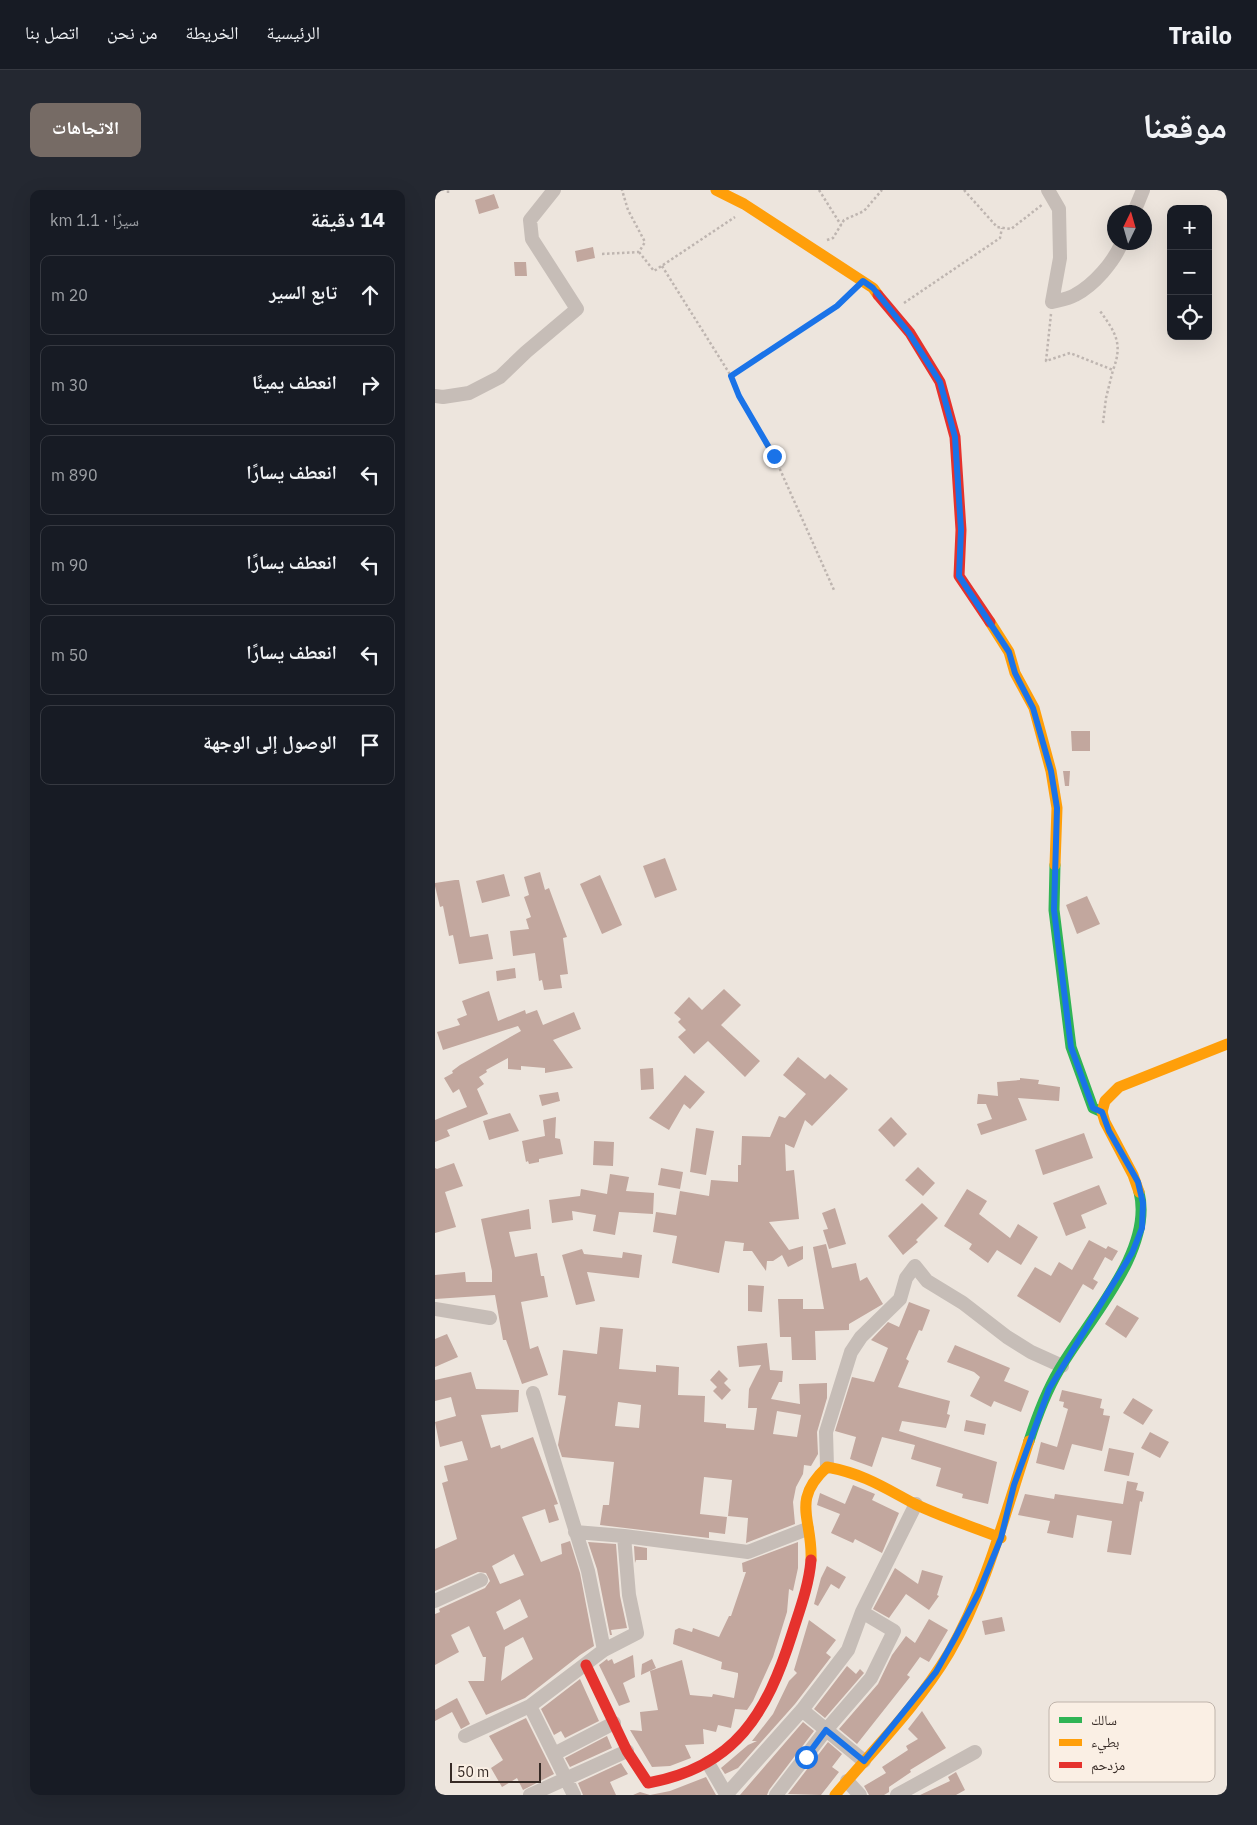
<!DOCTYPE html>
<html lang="ar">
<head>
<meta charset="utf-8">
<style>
	:root { --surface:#171b24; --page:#242831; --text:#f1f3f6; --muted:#9ea1a6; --line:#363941; --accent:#766b65 }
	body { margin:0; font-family:"IBM Plex Sans","Noto Naskh Arabic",sans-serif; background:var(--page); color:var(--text); direction:rtl }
	.controls { position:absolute; right:15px; top:15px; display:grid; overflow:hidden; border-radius:10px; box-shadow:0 5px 20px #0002 }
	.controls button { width:45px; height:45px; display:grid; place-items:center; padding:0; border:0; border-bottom:1px solid var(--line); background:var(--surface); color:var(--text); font:25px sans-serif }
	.compass { position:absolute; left:672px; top:15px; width:45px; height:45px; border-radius:50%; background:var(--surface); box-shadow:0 5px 20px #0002; rotate:5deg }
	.scale { position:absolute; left:15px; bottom:12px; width:91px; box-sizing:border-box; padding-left:5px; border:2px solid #362a25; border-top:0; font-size:14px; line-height:18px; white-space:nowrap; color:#362a25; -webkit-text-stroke:4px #faefe4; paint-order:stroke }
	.stop { position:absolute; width:15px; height:15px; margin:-11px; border:4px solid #1a73e8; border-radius:50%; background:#fff }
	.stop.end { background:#1a73e8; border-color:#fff; box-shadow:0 1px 5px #0008 }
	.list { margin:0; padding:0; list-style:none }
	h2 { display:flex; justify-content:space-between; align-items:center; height:65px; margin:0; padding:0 20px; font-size:21px }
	h2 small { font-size:16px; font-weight:400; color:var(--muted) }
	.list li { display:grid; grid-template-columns:32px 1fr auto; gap:15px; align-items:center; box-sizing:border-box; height:80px; margin:0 10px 10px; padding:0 10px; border:1px solid var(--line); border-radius:10px }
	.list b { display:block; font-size:19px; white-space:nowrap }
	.list em { font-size:16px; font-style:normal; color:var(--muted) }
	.icon { flex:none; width:28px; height:28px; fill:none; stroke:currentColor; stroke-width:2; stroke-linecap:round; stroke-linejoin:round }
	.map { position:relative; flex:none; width:792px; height:1605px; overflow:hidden; direction:ltr; border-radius:10px }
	header { display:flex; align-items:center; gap:30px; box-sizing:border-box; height:70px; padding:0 25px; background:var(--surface); border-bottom:1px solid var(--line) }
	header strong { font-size:24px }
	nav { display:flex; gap:28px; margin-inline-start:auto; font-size:18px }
	.intro { display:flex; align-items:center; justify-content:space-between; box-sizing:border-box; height:120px; padding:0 30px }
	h1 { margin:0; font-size:35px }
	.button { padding:12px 22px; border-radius:10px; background:var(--accent); color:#fff; font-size:18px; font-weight:700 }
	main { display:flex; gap:30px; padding:0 30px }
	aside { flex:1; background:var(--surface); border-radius:10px; box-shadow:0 5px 20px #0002 }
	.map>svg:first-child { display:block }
	.building { fill:#c2a79e; fill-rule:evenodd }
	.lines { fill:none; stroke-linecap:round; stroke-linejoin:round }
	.path { stroke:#beb5b0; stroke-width:2.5; stroke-dasharray:2.5 2.5; stroke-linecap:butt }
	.street { stroke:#c6bdb7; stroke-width:14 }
	.fast { stroke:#30b455; stroke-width:11 }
	.slow { stroke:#ff9f0a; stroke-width:11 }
	.jam { stroke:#e5322d; stroke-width:11 }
	.route { stroke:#1a73e8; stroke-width:6 }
	.key { fill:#faefe4; stroke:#bfb4ab; stroke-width:1 }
	.key-label { font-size:14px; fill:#362a25 }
</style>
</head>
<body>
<header>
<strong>Trailo</strong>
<nav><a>الرئيسية</a><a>الخريطة</a><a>من نحن</a><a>اتصل بنا</a></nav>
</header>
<div class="intro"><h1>موقعنا</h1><a class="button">الاتجاهات</a></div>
<main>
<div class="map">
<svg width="792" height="1605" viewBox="0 0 792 1605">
	<rect width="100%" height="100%" fill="#ede5dd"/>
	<path class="building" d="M59,4l5,14 -20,6 -4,-14z
		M158,57l2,11 -18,4 -2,-11z
		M79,72h12l1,14h-12z
		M636,541h19v20h-18z
		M628,581h7l-1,15h-4z
		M230,668l12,32 -22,8 -12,-32z
		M105,682l5,18 4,-2 18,49 -4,1 5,36 -8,1 2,13 -18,2 -2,-10 -3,1 -4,-28 -22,3 -3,-25 19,-2 -3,-10 5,-2 -7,-20 5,-2 -5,-18z
		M69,684l6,22 -28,7 -6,-22z
		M165,685l22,50 -20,9 -22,-50z
		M20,690h4l11,57 18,-3 5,25 -34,5 -6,-29 -4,1 -6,-30 -3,1 -5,-21v-3z
		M652,706l13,28 -23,10 -11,-29z
		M80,778l1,10 -19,3 -1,-10z
		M289,799l17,16 -20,20 39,36 -15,16 -37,-36 -14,13 -16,-17 8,-7 -8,-8 3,-3 -7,-6 15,-16 13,13z
		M54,801l9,30 27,-11 1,4 11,-4 6,15 31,-13 7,17 -28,11 20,28 -28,5v-5l-24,-2v4l-13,-1v-11l-22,12 1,2 -8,5 5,7 -7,5 11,25 -41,16 3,6 -15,6v-22l32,-13 -8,-18 -6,4 -9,-15 9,-5 -1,-2 8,-6 61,-34 -3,-5 -75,24 -6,-18 23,-7 -3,-6 10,-4 -5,-14z
		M363,867l27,22 5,-5 18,15 -36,37 -7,-6 -11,28 -9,-4 1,27 8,-1 5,49 -30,3 20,28 14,-4v13l-15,8 -6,-12 -9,6h-6l-1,10 -14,-20h-9l1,-8 -19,-2 -6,32 -47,-10 5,-27 -24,-4 3,-20 20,3 4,-24 29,5 2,-16 27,2v-17h3l1,-29 28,1 9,-21 6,2 21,-24 -23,-19z
		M218,878l1,21 -13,1 -1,-21z
		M250,885l20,17 -15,17 -6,-5 -15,26 -20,-12z
		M585,888l19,2 -1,4 22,3 -1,14 -41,-3 9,22 -46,15 -4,-11 15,-5 -6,-15h-9l1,-10 20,2 -1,-14 23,-2z
		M123,902l2,9 -18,5 -3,-11z
		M75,923l9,18 -30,9 -6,-19z
		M121,927l-1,21 5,1 3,15 -24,5v3l-10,2 -1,-3 -2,1 -4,-21 23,-5 -2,-16z
		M456,927l16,17 -13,13 -16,-17z
		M261,938l18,3 -8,44 -16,-3z
		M649,943l9,25 -50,17 -8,-25z
		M159,951l20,1 -1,24 -20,-1z
		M19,973l9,23 -18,6 11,35 -21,6v-65l2,1z
		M483,977l17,16 -12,13 -18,-16z
		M226,978l22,4 -3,17 -22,-4z
		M175,984l19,3 -3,14 28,2 -1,21 -34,-2 -4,23 -22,-4 3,-16 -24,-4 1,9 -21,3 -3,-23 31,-4 1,-7 26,5z
		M664,995l8,19 -26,11 5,13 -20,8 -13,-33z
		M532,999l20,12 -8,13 31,24 8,-14 20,13 -17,28 -24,-15 -9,13 -19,-14 3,-5 -28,-18z
		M487,1013l16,15 -22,22 2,2 -15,13 -15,-19z
		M400,1018l11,36 -17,5 -6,-19 5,-1 -6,-16z
		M94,1019l2,20 -22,3 6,25 22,-4 4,23h3l4,21 -27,5 9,47 8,-3 10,29 -26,9 -16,-44h-3l-8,-45 -60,4v-24l30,-3 1,10h26v-11l-11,-52z
		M654,1050l17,9 2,-3 10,5 -6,10 -7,-4 -12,22 5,3 -5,8 -10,-6 -23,39 -43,-27 18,-29 16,9 8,-14 13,8z
		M391,1054l6,24 24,-5 4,18 7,-4 16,27 -34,20v6l-34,1 1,29h-24l-1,-23h-11l-2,-38h25v10h21l-11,-62z
		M147,1059l2,5 38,4 1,-6 19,3 -3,23 -52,-6 8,29 -19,4 -14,-50z
		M313,1095l16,1 -2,26 -14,-1z
		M474,1112l21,8 -8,21 -3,-1 -13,29 3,2 -11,26 52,14 -3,13 3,1 -4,13 -44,-7 -3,10 98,31 -9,42 -26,-6 1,-4 -27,-8 5,-18 -30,-9 4,-14 -33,-8 -10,30 -22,-8 6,-22 -21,-6 17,-54 22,5 14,-34 -17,-8 17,-18 11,5z
		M682,1115l22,13 -13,20 -21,-14z
		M165,1137l23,2 -4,40 37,3v-7l23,2 -1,28 27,1 -1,26 22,2v4l28,2 3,-22h-9l1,-19 12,-24 -22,2 -2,-21 30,-3 3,27 13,1 -1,11h-3l-8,17 29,5 -1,-20 28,-1v15l-10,34 1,22 -7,12 -7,-1 -1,9 -7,13 -3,15 2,22 -49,19 2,-25 -20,-2 4,-36 -28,-3 -4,37 27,3 -2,17 -16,-2v6l-109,-13 3,-20h6l5,-43 -52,-5 -4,-12 8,-49 -8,-1 5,-45 34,4zM183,1212l23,3 -2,23 -24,-2zM342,1221l24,4 -4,22 -24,-3z
		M12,1144l11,23 -23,10v-28z
		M520,1155l55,23 -6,13 25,10 -8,21 -27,-11 -3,6 -21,-11 10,-19 -6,-5 -27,-10z
		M284,1180l9,9 -4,4 7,7 -9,10 -9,-9 4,-4 -7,-7z
		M36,1182l5,17 43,1 -1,22 -37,3 10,33 9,-3 1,4 32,-12 25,67 -4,1 5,15 -10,3 -4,-14 -23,8 19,45 21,-8 -1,-10 9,-3 10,32 14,73 -14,9 -55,43 -39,17 -18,-34h16l2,-24h-3l-14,-31 -18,9 8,17 -24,13v-51l5,-2 -1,-3 46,-21 5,-7 -4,-8 -8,-1 -43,19v-42l22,-10 -15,-56 6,-2 -4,-15 24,-6 -6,-19 -22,6 -5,-25 21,-6 -5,-19 -16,4v-21zM79,1364l10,21 -24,9 -8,-18zM85,1409l8,18 -24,13 -8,-18zM88,1447l10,22 -32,22 4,-34z
		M627,1200l40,9 -2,9 4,1 -1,6 7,1 -8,35 -30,-7 -8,26 -28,-7 5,-21 16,5 11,-38 -5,-2 1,-5 -5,-1z
		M698,1208l20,12 -10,15 -20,-12z
		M531,1230l20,4 -2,11 -20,-4z
		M715,1242l19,10 -9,16 -19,-10z
		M674,1258l25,5 -5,23 -25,-5z
		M692,1291l11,2 -2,7 8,2 -2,10 -2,-1 -9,54 -24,-3 5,-31 -35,-6 -4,23 -26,-5 3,-12 -32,-6 7,-21 29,5 1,-5 68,10z
		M418,1295l22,9 -3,6 27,13 -17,40 -27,-14 -2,4 -22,-10 9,-19 -23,-9 3,-12 25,11z
		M153,1352l28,2 4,52 7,32 -16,2 1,5h-2l-13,-66z
		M363,1352v26l-5,23 -4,-2 -2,23 -14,45 -20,44 -6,9 -12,-1 -4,19 -13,-3 -2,7 -13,-3 1,15 -19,1 6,13 -21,8 -18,1 -22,-37 12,1 -2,-19 18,-2 -8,-39 32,-11 8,35 22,2 1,-3 21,4 4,-22v-3l-17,-4 1,-7 -49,-18 2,-14 4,-2 13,4 1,-4 26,9 10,-21h2l15,-44h-3l-1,-9z
		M199,1356l13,2v12h-11l-1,3z
		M392,1376l19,11 -7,12 -8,-5 -13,22 -4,-2 7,-26z
		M460,1378l23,16 4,-14 21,6 -6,19 2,1 -10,14 -23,-16 -17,24 -16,-9z
		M567,1427l3,14 -20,4 -3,-14z
		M494,1429l19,11 -13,22 -6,10 -9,-5 -13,18 3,2 -53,67 -18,-15 39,-45 14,-29 14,-19 9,7z
		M374,1430l27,20 -10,13 5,4 -36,47 -57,64 -13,6 -4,-6 27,-23 9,-4h-5l21,-27 16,-33 8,-8 -3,-3z
		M198,1465l2,22 -12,6 7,19 -11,4 -20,-41 8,-6 1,2 4,-2 2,5z
		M217,1469l4,9 -15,7 1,-11z
		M412,1476l9,8 4,-5 4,4 -39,45 -11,-9z
		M145,1489l19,42 -34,17 -4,-7 -7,4 -13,-26z
		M22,1508l13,26 -9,5 -9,-17 -17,9v-11z
		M487,1521l24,37 -36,22 1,2 -22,15v5l-5,3h-15l-5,-9 22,-13 -4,-6 26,-17 -2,-4 12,-7 -10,-10z
		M91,1528l28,56 -31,16 -6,-12 -15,9 -11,-19 12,-8 -14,-24z
		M368,1532l11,9 -45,59 -2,5h-27z
		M172,1546l5,12 -42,19 -5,-9z
		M393,1552l14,12 -10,13 7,5 -18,23 -33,-1z
		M186,1573l7,11 -18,8 6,13h-33l-5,-12z
		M521,1582l9,18 -9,5h-36l30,-14 -2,-4z
		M271,1587l10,18h-83l7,-3 10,3 20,-4z"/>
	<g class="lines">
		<path class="path" d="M384,0l22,35
			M529,0l33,37 14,2 32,-25
			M13,3v-3
			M392,50l6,-2 11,-18 20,-9 18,-21
			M204,62l15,19 81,-54
			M167,64l37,-2 6,-10 -17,-32 -6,-20
			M227,76l69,110 107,-70 13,-13
			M469,113l96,-65 2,-10
			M616,124l-5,47 24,-8 43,17c10,-26 3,-37 -13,-59
			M296,186l8,20 35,60 60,134
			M668,233l3,-25 7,-28"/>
		<path class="street" d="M613,0l11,19 1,49 -8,44c8,-2 16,-3 23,-7 19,-10 39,-33 47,-53
			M699,22l9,-22
			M0,206l8,1 26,-4 31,-16 26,-25 51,-43 -45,-70 -2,-19 24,-30
			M0,1119l55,9
			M98,1203l55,178 16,79
			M392,1277l-1,-35 25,-80 10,-15 39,-38 6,-21 9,-12 12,15 36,22 44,34 24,15 31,14
			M140,1342l49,4 124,16 59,-23
			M0,1411l46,-21
			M95,1516l44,89
			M367,1520l62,51
			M30,1546l65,-30 74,-56 33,-17 -8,-38 -5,-59
			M119,1564l60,-31
			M273,1573l18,31
			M412,1591l13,14
			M95,1605l97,-44
			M291,1605l76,-85 46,-60 14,-38 54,-108
			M341,1605l50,-65 45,-52 23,-47 -32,-19
			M462,1605l78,-43"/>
		<path class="fast" d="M620,675l-1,45 17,137 22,61 9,4
			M594,1251c8,-25 17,-49 30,-71 28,-49 95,-119 80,-178"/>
		<path class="slow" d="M281,0l28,14 129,84 5,7
			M555,432l19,30 6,21 19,35 17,63 6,37 -2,57
			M704,1002l-6,-17 -28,-53 -3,-10 3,-11 14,-14 108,-43
			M376,1370c2,-41 -21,-59 16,-93 37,7 56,20 88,37 27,13 58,23 86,34
			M400,1605c39,-46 83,-90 114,-142 38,-66 56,-140 80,-212"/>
		<path class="jam" d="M443,105l32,38 30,49 15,55 6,93 -2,46 31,46
			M151,1475l41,86 21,32c88,-16 119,-70 144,-149 8,-25 17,-49 19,-74"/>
	</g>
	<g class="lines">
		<path class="route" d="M339,266l-35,-60 -8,-20 106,-70 26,-25 10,7 36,45 31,49 15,55 6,93 -2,46 50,76 6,21 18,35 18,63 6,37 -3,102 17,137 22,61 9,4 7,19 29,51 5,21 -1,25 -10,25 -83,136 -35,96 -13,53 -22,54 -24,46 -19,34 -72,89 -38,-31 -20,27"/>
	</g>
	<rect x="614" y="1512" width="166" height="80" rx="8" class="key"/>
	<rect x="624" y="1527" width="23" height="6" fill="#30b455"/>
	<rect x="624" y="1549" width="23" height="7" fill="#ff9f0a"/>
	<rect x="624" y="1572" width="23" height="6" fill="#e5322d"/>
	<g class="key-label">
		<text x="656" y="1535">سالك</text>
		<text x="656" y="1557">بطيء</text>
		<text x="656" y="1580">مزدحم</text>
	</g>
</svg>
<div class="controls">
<button>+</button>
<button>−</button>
<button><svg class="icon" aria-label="locate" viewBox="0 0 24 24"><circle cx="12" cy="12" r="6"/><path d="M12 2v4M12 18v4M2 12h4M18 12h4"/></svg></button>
</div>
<svg class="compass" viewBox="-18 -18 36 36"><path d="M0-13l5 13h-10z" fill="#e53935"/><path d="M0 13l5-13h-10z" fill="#9ea1a6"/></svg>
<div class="scale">50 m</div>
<div class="stop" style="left:371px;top:1567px"></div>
<div class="stop end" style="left:339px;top:266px"></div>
</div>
<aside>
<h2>14 دقيقة<small>سيرًا · 1.1 km</small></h2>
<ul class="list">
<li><svg class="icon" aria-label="ahead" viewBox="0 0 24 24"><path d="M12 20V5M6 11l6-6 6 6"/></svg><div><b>تابع السير</b></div><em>20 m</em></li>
<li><svg class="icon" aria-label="right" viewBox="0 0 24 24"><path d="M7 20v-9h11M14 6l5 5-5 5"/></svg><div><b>انعطف يمينًا</b></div><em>30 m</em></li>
<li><svg class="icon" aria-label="left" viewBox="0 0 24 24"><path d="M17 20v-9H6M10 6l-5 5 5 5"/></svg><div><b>انعطف يسارًا</b></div><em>890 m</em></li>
<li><svg class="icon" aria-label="left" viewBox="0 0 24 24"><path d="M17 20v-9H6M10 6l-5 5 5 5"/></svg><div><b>انعطف يسارًا</b></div><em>90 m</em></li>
<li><svg class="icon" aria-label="left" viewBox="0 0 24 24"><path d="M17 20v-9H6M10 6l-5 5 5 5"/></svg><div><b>انعطف يسارًا</b></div><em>50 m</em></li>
<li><svg class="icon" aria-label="arrive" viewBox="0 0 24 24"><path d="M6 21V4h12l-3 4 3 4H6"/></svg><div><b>الوصول إلى الوجهة</b></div></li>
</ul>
</aside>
</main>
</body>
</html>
